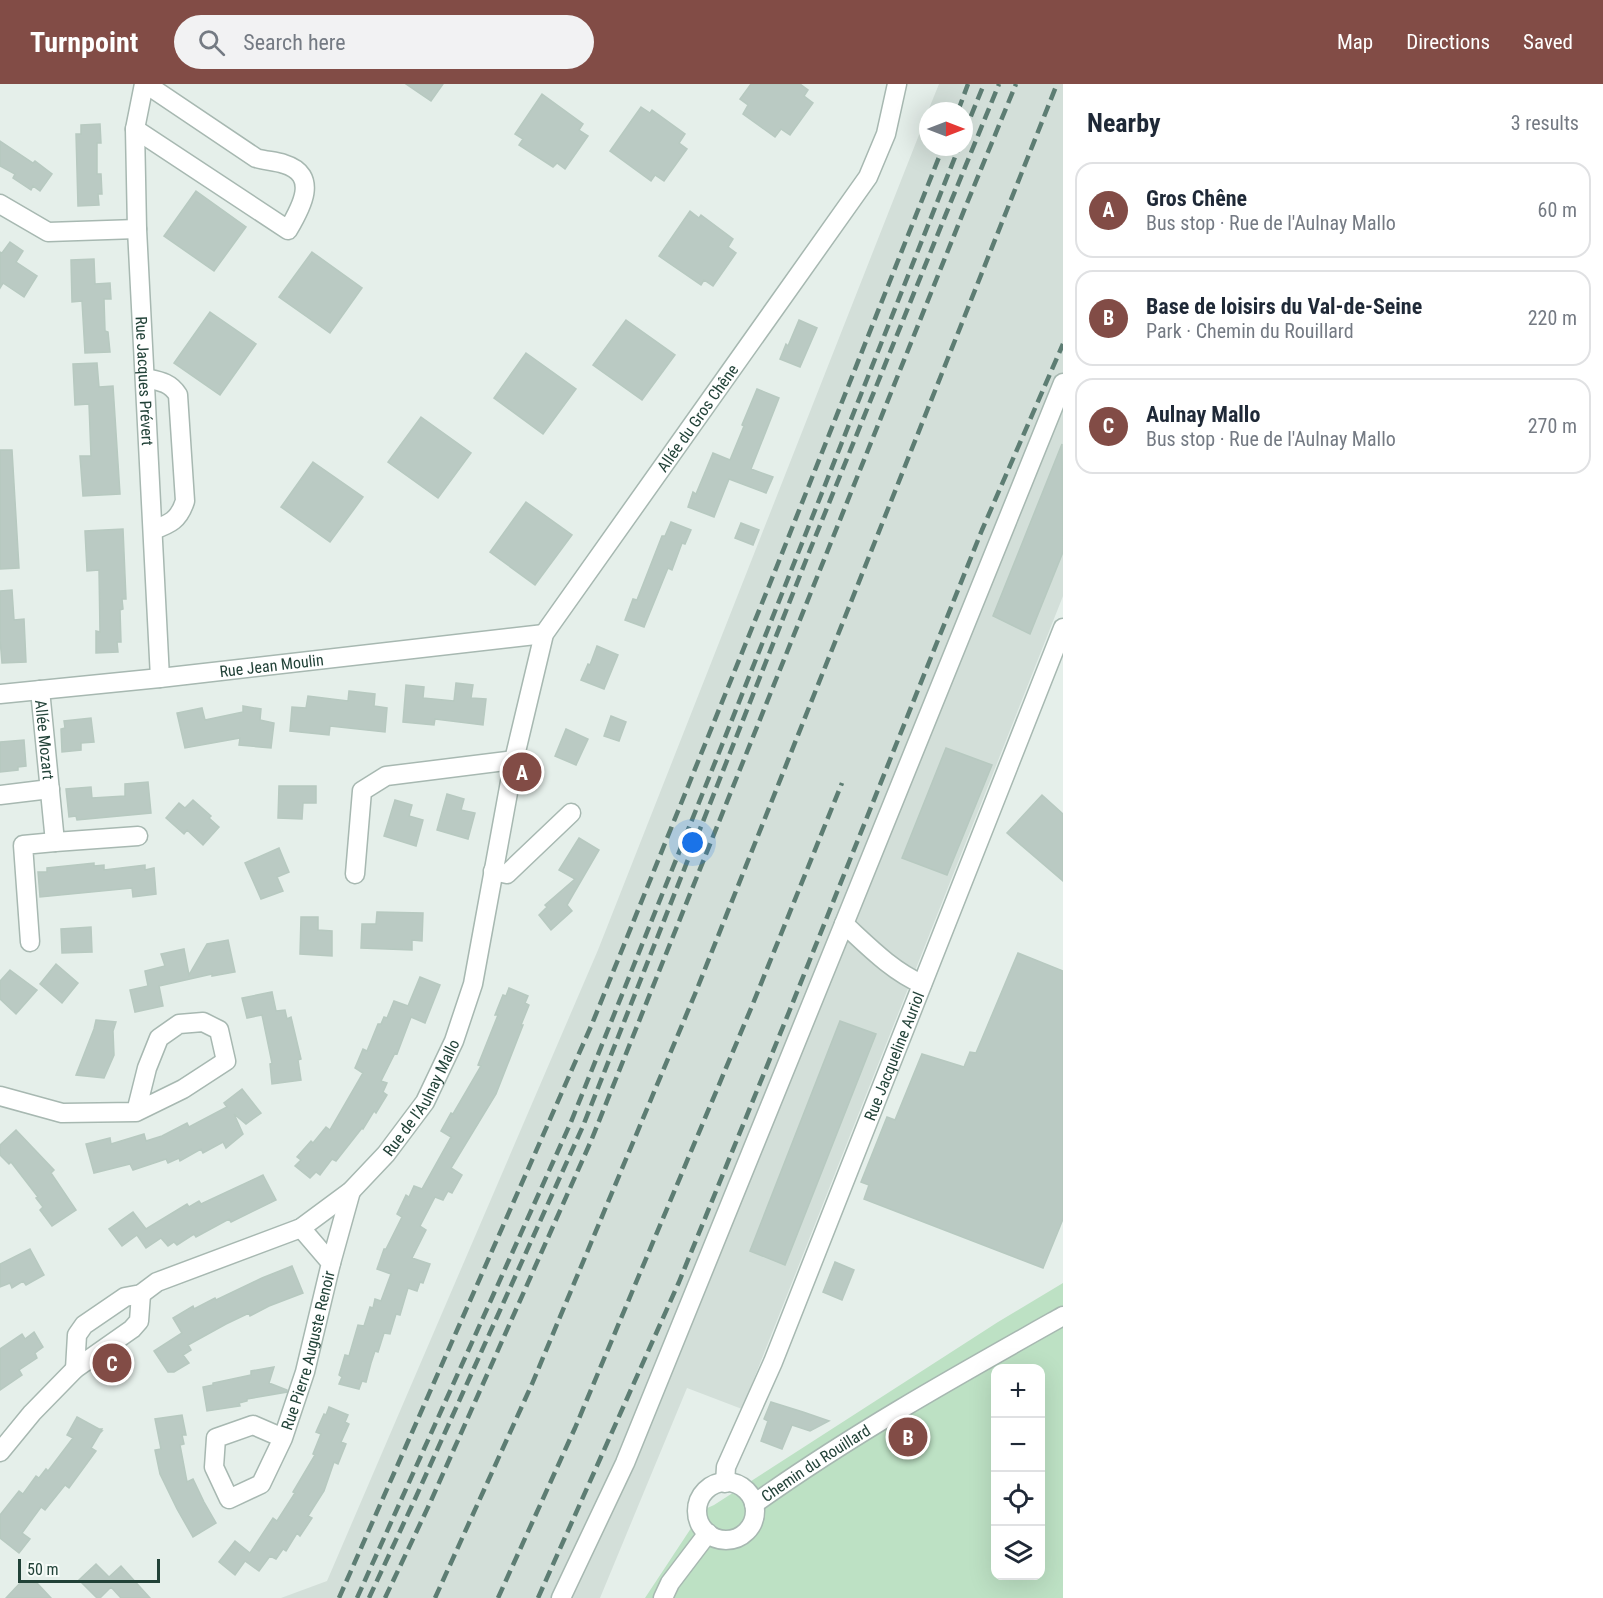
<!DOCTYPE html>
<html lang="en">
<head>
<meta charset="utf-8">
<style>
	:root { --surface:#fff; --page:#f2f2f3; --text:#1f2937; --muted:#747a83; --line:#e0e1e3; --accent:#824c46 }
	body { margin:0; font-family:"Roboto Condensed",sans-serif; background:var(--page); color:var(--text) }
	.controls { position:absolute; right:18px; bottom:18px; display:grid; overflow:hidden; border-radius:12px; box-shadow:0 6px 24px #0002 }
	.controls button { width:54px; height:54px; display:grid; place-items:center; padding:0; border:0; border-bottom:2px solid var(--line); background:var(--surface); color:var(--text); font:30px sans-serif }
	.compass { position:absolute; left:919px; top:18px; width:54px; height:54px; border-radius:50%; background:var(--surface); box-shadow:0 6px 24px #0002; rotate:90deg }
	.scale { position:absolute; left:18px; bottom:15px; width:142px; box-sizing:border-box; padding-left:6px; border:3px solid #224238; border-top:0; font-size:16px; line-height:21px; white-space:nowrap; color:#224238; -webkit-text-stroke:4px #f6fbf8; paint-order:stroke }
	.you { position:absolute; left:693px; top:759px; width:21px; height:21px; margin:-15px; border:4px solid #fff; border-radius:50%; background:#1a73e8; box-shadow:0 0 0 9px #1a73e833 }
	.badge { display:grid; place-items:center; width:39px; height:39px; border-radius:50%; background:var(--accent); color:#fff; font-size:20px; font-weight:700 }
	.pin { position:absolute; translate:-50% -50%; border:3px solid #fff; box-shadow:0 2px 6px #0006 }
	.list { margin:0; padding:0; list-style:none }
	h2 { display:flex; justify-content:space-between; align-items:center; height:78px; margin:0; padding:0 24px; font-size:26px }
	h2 small { font-size:20px; font-weight:400; color:var(--muted) }
	.list li { display:grid; grid-template-columns:39px 1fr auto; gap:18px; align-items:center; box-sizing:border-box; height:96px; margin:0 12px 12px; padding:0 12px; border:2px solid var(--line); border-radius:18px }
	.list b { display:block; font-size:22px; white-space:nowrap }
	.list p { margin:0; font-size:20px; white-space:nowrap; color:var(--muted) }
	.list em { font-size:20px; font-style:normal; color:var(--muted) }
	.icon { flex:none; width:33px; height:33px; fill:none; stroke:currentColor; stroke-width:2; stroke-linecap:round; stroke-linejoin:round }
	.map { position:relative; flex:none; width:1063px; height:1514px; overflow:hidden }
	header { display:flex; align-items:center; gap:36px; box-sizing:border-box; height:84px; padding:0 30px; background:var(--accent); color:#fff }
	header strong { font-size:28px }
	nav { display:flex; gap:33px; margin-inline-start:auto; font-size:21px }
	.search { width:420px; height:54px; background:var(--page); display:flex; align-items:center; gap:15px; box-sizing:border-box; padding:0 21px; border-radius:33px; color:var(--muted); font-size:22px }
	main { display:flex }
	aside { flex:1; background:var(--surface) }
	.map>svg:first-child { display:block }
	.built { fill:#d3dfd9 }
	.green { fill:#bde1c4; fill-rule:evenodd }
	.building { fill:#bacac3; stroke:#b7c9c0; stroke-width:1.5 }
	.lines { fill:none; stroke-linecap:round; stroke-linejoin:round }
	.minor-casing { stroke:#a7b8b1; stroke-width:21 }
	.minor { stroke:#fff; stroke-width:18 }
	.rail { stroke:#5d7d73; stroke-width:4.5; stroke-dasharray:12 6; stroke-linecap:butt }
	.labels { text-anchor:middle; stroke-width:4.5; stroke-linejoin:round; paint-order:stroke }
	.street-label { font-size:16px; fill:#224238; stroke:#f6fbf8 }
</style>
</head>
<body>
<header>
<strong>Turnpoint</strong>
<div class="search"><svg class="icon" aria-label="search" viewBox="0 0 24 24"><circle cx="10" cy="10" r="6"/><path d="M15 15l6 6"/></svg>Search here</div>
<nav><a>Map</a><a>Directions</a><a>Saved</a></nav>
</header>
<main>
<div class="map">
<svg width="1063" height="1514" viewBox="0 0 1063 1514">
	<rect width="100%" height="100%" fill="#e5efea"/>
	<path class="built" d="M939,0h124v512l-321,813 -55,-21 -87,210h-319l46,-17 271,-631 330,-838v35h36v-36h-36z"/>
	<path class="green" d="M1063,1199v315h-418l58,-88 11,-5 284,-183zM996,1284h44v208h-44z"/>
	<path class="building" d="M406,0h37l-12,17z
		M751,0h49l8,6 -4,6 9,7 -23,32 -9,-6 -6,8 -32,-23 5,-9 -8,-6z
		M542,10l41,30 -4,6 9,6 -23,33 -8,-6 -4,4 -34,-22 4,-6 -8,-5z
		M641,23l9,6 2,-3 33,24 -6,9 8,6 -23,32 -9,-6 -4,6 -41,-30z
		M100,40l1,19h-4v31h4l1,20h-4l1,11 -21,1 -2,-72h5v-9z
		M0,57l33,22 2,-2 17,13 -12,17 -7,-5 -2,4 -18,-12 2,-4 -15,-8z
		M196,107l50,36 -32,44 -50,-35z
		M690,127l9,7 2,-3 32,24 -5,8 8,6 -23,33 -9,-6 -3,5 -42,-29z
		M10,158l13,9 -7,11 21,14 -13,21 -21,-14 -3,5v-36l2,1z
		M312,168l50,36 -32,45 -51,-36z
		M94,175l1,25 15,-1 1,16h-7l1,32 3,1 2,20 -25,1 -3,-52 -10,1 -1,-42z
		M210,228l46,32 -36,51 -46,-32z
		M626,236l49,35 -33,45 -49,-35z
		M799,236l18,8 -17,39 -20,-8 6,-15 2,2z
		M526,269l50,36 -33,45 -49,-36z
		M97,279l2,24 14,-1 7,108 -37,2 -3,-40h11l-2,-52 -14,1 -2,-41z
		M757,305l22,9 -28,71 22,8 -7,16 -37,-14 -15,38 -26,-10 5,-15 3,2 17,-41 17,7 14,-34 -2,-1z
		M421,333l50,36 -33,45 -50,-36z
		M1062,360l1,108 -33,82 -37,-18z
		M0,366h12l7,118 -19,1z
		M313,378l50,35 -33,45 -49,-35z
		M526,418l46,33 -37,50 -45,-33z
		M671,438l20,8 -6,14 -3,-1 -10,27 -4,-2 -24,59 -19,-7 8,-21 4,1 25,-64h3z
		M741,439l18,7 -6,15 -18,-7z
		M123,445l3,70h-4l1,10 -3,1 1,32h-4l1,10 -22,1v-22l4,1 -1,-62 -12,1 -2,-40z
		M12,506l2,30 10,-1 2,43 -24,1 -2,-24v-48z
		M597,562l21,9 -14,34 -23,-9 7,-16 2,1z
		M456,599l17,2 -2,13 15,1 -3,26 -48,-6 -1,6 -31,-3 3,-37 18,2 -1,11 31,3z
		M349,607l26,3 -1,12 13,2 -2,24 -55,-6 -1,9 -39,-4 2,-24 14,1 2,-12 40,5z
		M243,622l18,3 -1,11 14,3 -3,25 -32,-3 1,-7 -55,10 -8,-35 25,-5 3,12 38,-8z
		M611,632l15,6 -7,19 -15,-5z
		M91,634l3,24 -13,1v7l-19,2 -1,-23 4,-1 -1,-7z
		M566,645l22,10 -12,26 -21,-9z
		M24,656l2,26 -8,1v3l-18,2v-30z
		M946,664l46,17 -45,110 -45,-17z
		M148,698l3,31 -74,7 -1,-4 -7,1 -3,-28 25,-2 1,11 33,-2v-12z
		M279,702h37v17h-13l-1,16 -24,-1z
		M447,710l17,5 -3,11 14,3 -7,26 -31,-9z
		M1042,711l21,19v67l-56,-48z
		M193,716l18,16 -2,2 10,9 -16,18 -16,-15 -3,4 -18,-16 13,-15 6,5z
		M395,716l17,5 -3,11 14,4 -7,26 -32,-10z
		M579,754l20,12 -32,55 5,6 -21,19 -12,-15 8,-8 -2,-2 30,-26 -16,-9z
		M279,764l10,24 -12,5 6,14 -22,8 -16,-36z
		M94,779v3l10,-1v5l41,-5v5l9,-2 2,26 -23,3 -1,-9 -92,9 -2,-25h9v-4z
		M377,828l46,1 -1,28 -10,-1v10l-51,-2 1,-24h14z
		M301,833h17v13l14,1v25l-32,-2z
		M91,843l1,25 -30,1 -1,-24z
		M228,856l7,32 -23,4v-2l-53,12 4,20 -28,6 -5,-22 18,-4 -3,-15 20,-5 -4,-12 23,-5 5,26 18,-31z
		M1018,869l45,18v248l-20,49 -179,-69 5,-14 -8,-3 26,-65 8,3 27,-66 42,13 6,-15 6,1z
		M56,880l22,19 -16,20 -22,-19z
		M10,886l27,20 -21,24 -16,-15v-18z
		M420,893l20,8 -15,38 -14,-6 -14,37 -2,-1 -14,28 6,2 -4,9 4,3 -11,18 -2,-2 -11,18 -1,-1 -26,33 -4,-2 -12,16 -4,-3 -6,6 -15,-12 6,-6 -4,-3 14,-16 2,2 13,-16 4,3 33,-57 -8,-5 8,-19 4,2 11,-27h3l3,-7 3,1 7,-17 14,5z
		M509,904l19,8 -3,7 4,2 -8,20h2l-27,69 -45,74 11,7 -10,18 -4,-2 -5,9 -8,-3 -15,29 6,4 -14,28 18,6 -7,19 -3,-1 -3,9 -9,-3 -8,27 -4,-1 -6,20 -6,-1 -6,19 -3,-1 -4,12 -5,19 -4,-1 -3,8 -20,-5 3,-7 -3,-2 6,-20 4,1 9,-31 6,1 6,-19 3,1 2,-9 6,2 10,-27 -14,-5 7,-20h2l16,-32 -5,-3 9,-19 3,2 5,-11 8,3 29,-52 -10,-6 10,-18 2,1 28,-48 -3,-1 20,-50h-3l8,-20 3,1z
		M272,908l4,19 9,-1 2,9 4,-2 10,42 -3,1 3,20 -29,4 -2,-20 2,-1 -10,-48 -15,3 -5,-20z
		M96,936l20,2 -3,9 1,24 -10,23 -28,-3 18,-46z
		M840,937l36,13 -91,231 -35,-14z
		M242,1005l19,24 -15,11 -12,-10 9,20 -17,14 -3,-6 -20,11 -2,-4 -21,12 -1,-3 -11,5 -2,-4 -33,11 -3,-6 -36,9 -8,-29 24,-6 1,6 33,-10 2,7 16,-5 25,-13 2,4 38,-20 -3,-4z
		M16,1046l38,40 -3,3 25,37 -24,16 -12,-16 3,-3 -7,-9 2,-1 -27,-35 -2,2 -9,-9v-10z
		M263,1091l13,25 -45,22 -2,-3 -33,18 -2,-3 -17,11 -3,-3 -6,4 -7,-8 -15,10 -9,-13 -15,11 -13,-17 24,-17 13,17 41,-25 2,3 10,-6 2,3z
		M30,1165l14,26 -18,10 -3,-4 -11,7 -2,-5 -10,4v-23z
		M835,1178l19,8 -12,30 -19,-8z
		M292,1182l11,27 -34,13 -19,10 -1,-3 -23,11 -38,21 3,5 -8,5 6,8 -15,9h-6l-14,-21 28,-18 -9,-15 20,-12 1,3 21,-11 1,2 46,-22z
		M34,1248l9,15 -8,6 2,5 -18,12 3,5 -22,15v-41l22,-15 3,5z
		M274,1283l-5,16 18,7v2l-40,7v2l-8,2 1,3 -33,5 -4,-24 10,-2v-2l38,-8v-4z
		M771,1318l32,10 26,9 -19,10 -18,-6 -10,24 -21,-8 7,-20 -4,-2z
		M329,1323l19,8 -3,7 4,2 -8,18 5,2 -8,20 -4,-2 -10,29 -16,25 4,2 -12,18 -3,-3 -11,18 -3,-2 -7,10 -6,-3 -11,15 -14,-10 -10,14 -16,-13 16,-21 15,12 23,-35 4,3 18,-28 -2,-1 22,-37 -2,-1 8,-20 -5,-2 8,-18 2,1z
		M182,1331l4,20h-4l2,9 -4,1 7,37 6,-3 11,23 12,21 -23,14 -16,-28 -17,-35 -5,-24 6,-1 -6,-30z
		M77,1333l22,12h3l-1,2h1l-2,2 -9,15 5,3 -27,37 -4,-3 -20,25 -4,-3 -19,26 8,6 -11,14 -19,-15v-23l19,-24 4,3 13,-18 3,2 7,-9 2,2 25,-33 -6,-3z
		M96,1480l13,13 12,-11 29,32h-29l-10,-11 -11,11h-3l-18,-18z
		M21,1498l16,1 14,15h-45z"/>
	<g class="lines">
		<defs>
			<g id="minor">
				<path id="s1" d="M144,0l-9,45 2,100 23,449"/>
				<path d="M135,45l153,101c13,-22 32,-55 -4,-66 -9,-3 -18,-3 -28,-6l-110,-74"/>
				<path d="M0,120l48,28 89,-3"/>
				<path d="M145,294c14,3 25,4 33,17l7,106c-6,19 -15,23 -32,29"/>
				<path id="s2" d="M40,606l15,152 83,-6"/>
				<path id="s3" d="M0,610l160,-16 384,-44"/>
				<path d="M0,711l50,-6"/>
				<path d="M493,787l14,3 64,-61"/>
				<path d="M355,790l7,-83 24,-15 128,-16"/>
				<path d="M844,840l219,-541"/>
				<path d="M30,858l-7,-97 32,-3"/>
				<path d="M0,1012l62,17 74,-1 47,-23 43,-28 -7,-31 -16,-8 -24,2 -20,14 -12,30 -11,44"/>
				<path d="M331,1179l20,-72"/>
				<path id="s4" d="M75,1285l2,-34 7,-10 41,-28 16,-3 16,-12 144,-54 50,-37 35,-37 39,-52 29,-61 19,-57 41,-224 30,-126 324,-457 18,-43 11,-50"/>
				<path id="s5" d="M283,1354l-30,-13 -37,13 -2,29 15,32 32,-15 22,-46 22,-66 26,-109 -30,-35"/>
				<path d="M0,1368l32,-39 43,-44 57,-40 7,-8 2,-27"/>
				<circle cx="726" cy="1427" r="29"/>
				<path id="s6" d="M725,1399l1,-16 47,-105 290,-734"/>
				<path id="s7" d="M754,1420c98,-70 204,-129 309,-188"/>
				<path d="M561,1514l64,-135 219,-539c24,22 48,47 78,60"/>
				<path d="M663,1514l7,-15 38,-50"/>
			</g>
		</defs>
		<use href="#minor" class="minor-casing"/>
		<use href="#minor" class="minor"/>
		<path class="rail" d="M958,27l10,-27
			M964,49l20,-49
			M339,1514l253,-574 185,-458 166,-419
			M357,1514l214,-476 147,-367 241,-608
			M369,1514l46,-99 168,-373 227,-576 140,-346 49,-120
			M385,1514l45,-95 161,-362 374,-933 51,-124
			M435,1514l97,-214 163,-390 362,-910
			M498,1514l77,-170 177,-422 90,-223
			M538,1514l141,-316 110,-270 193,-482 81,-186"/>
	</g>
	<g class="labels">
		<g class="street-label">
			<text dy="6" stroke="none"><textPath href="#s1" startOffset="298">Rue Jacques Prévert</textPath></text>
			<text dy="6" stroke="none"><textPath href="#s4" startOffset="1214">Allée du Gros Chêne</textPath></text>
			<text dy="6" stroke="none"><textPath href="#s3" startOffset="273">Rue Jean Moulin</textPath></text>
			<text dy="6" stroke="none"><textPath href="#s2" startOffset="50">Allée Mozart</textPath></text>
			<text dy="6" stroke="none"><textPath href="#s6" startOffset="460">Rue Jacqueline Auriol</textPath></text>
			<text dy="6" stroke="none"><textPath href="#s4" startOffset="466">Rue de l'Aulnay Mallo</textPath></text>
			<text dy="6" stroke="none"><textPath href="#s5" startOffset="314">Rue Pierre Auguste Renoir</textPath></text>
			<text dy="6" stroke="none"><textPath href="#s7" startOffset="74">Chemin du Rouillard</textPath></text>
		</g>
	</g>
</svg>
<div class="controls">
<button>+</button>
<button>−</button>
<button><svg class="icon" aria-label="locate" viewBox="0 0 24 24"><circle cx="12" cy="12" r="6"/><path d="M12 2v4M12 18v4M2 12h4M18 12h4"/></svg></button>
<button><svg class="icon" aria-label="layers" viewBox="0 0 24 24"><path d="M12 4l9 5-9 5-9-5zM3 14l9 5 9-5"/></svg></button>
</div>
<svg class="compass" viewBox="-18 -18 36 36"><path d="M0-13l5 13h-10z" fill="#e53935"/><path d="M0 13l5-13h-10z" fill="#747a83"/></svg>
<div class="scale">50 m</div>
<div class="you"></div>
<div class="pin badge" style="left:522px;top:688px">A</div>
<div class="pin badge" style="left:908px;top:1353px">B</div>
<div class="pin badge" style="left:112px;top:1279px">C</div>
</div>
<aside>
<h2>Nearby<small>3 results</small></h2>
<ul class="list">
<li><span class="badge">A</span><div><b>Gros Chêne</b><p>Bus stop · Rue de l'Aulnay Mallo</p></div><em>60 m</em></li>
<li><span class="badge">B</span><div><b>Base de loisirs du Val-de-Seine</b><p>Park · Chemin du Rouillard</p></div><em>220 m</em></li>
<li><span class="badge">C</span><div><b>Aulnay Mallo</b><p>Bus stop · Rue de l'Aulnay Mallo</p></div><em>270 m</em></li>
</ul>
</aside>
</main>
</body>
</html>
